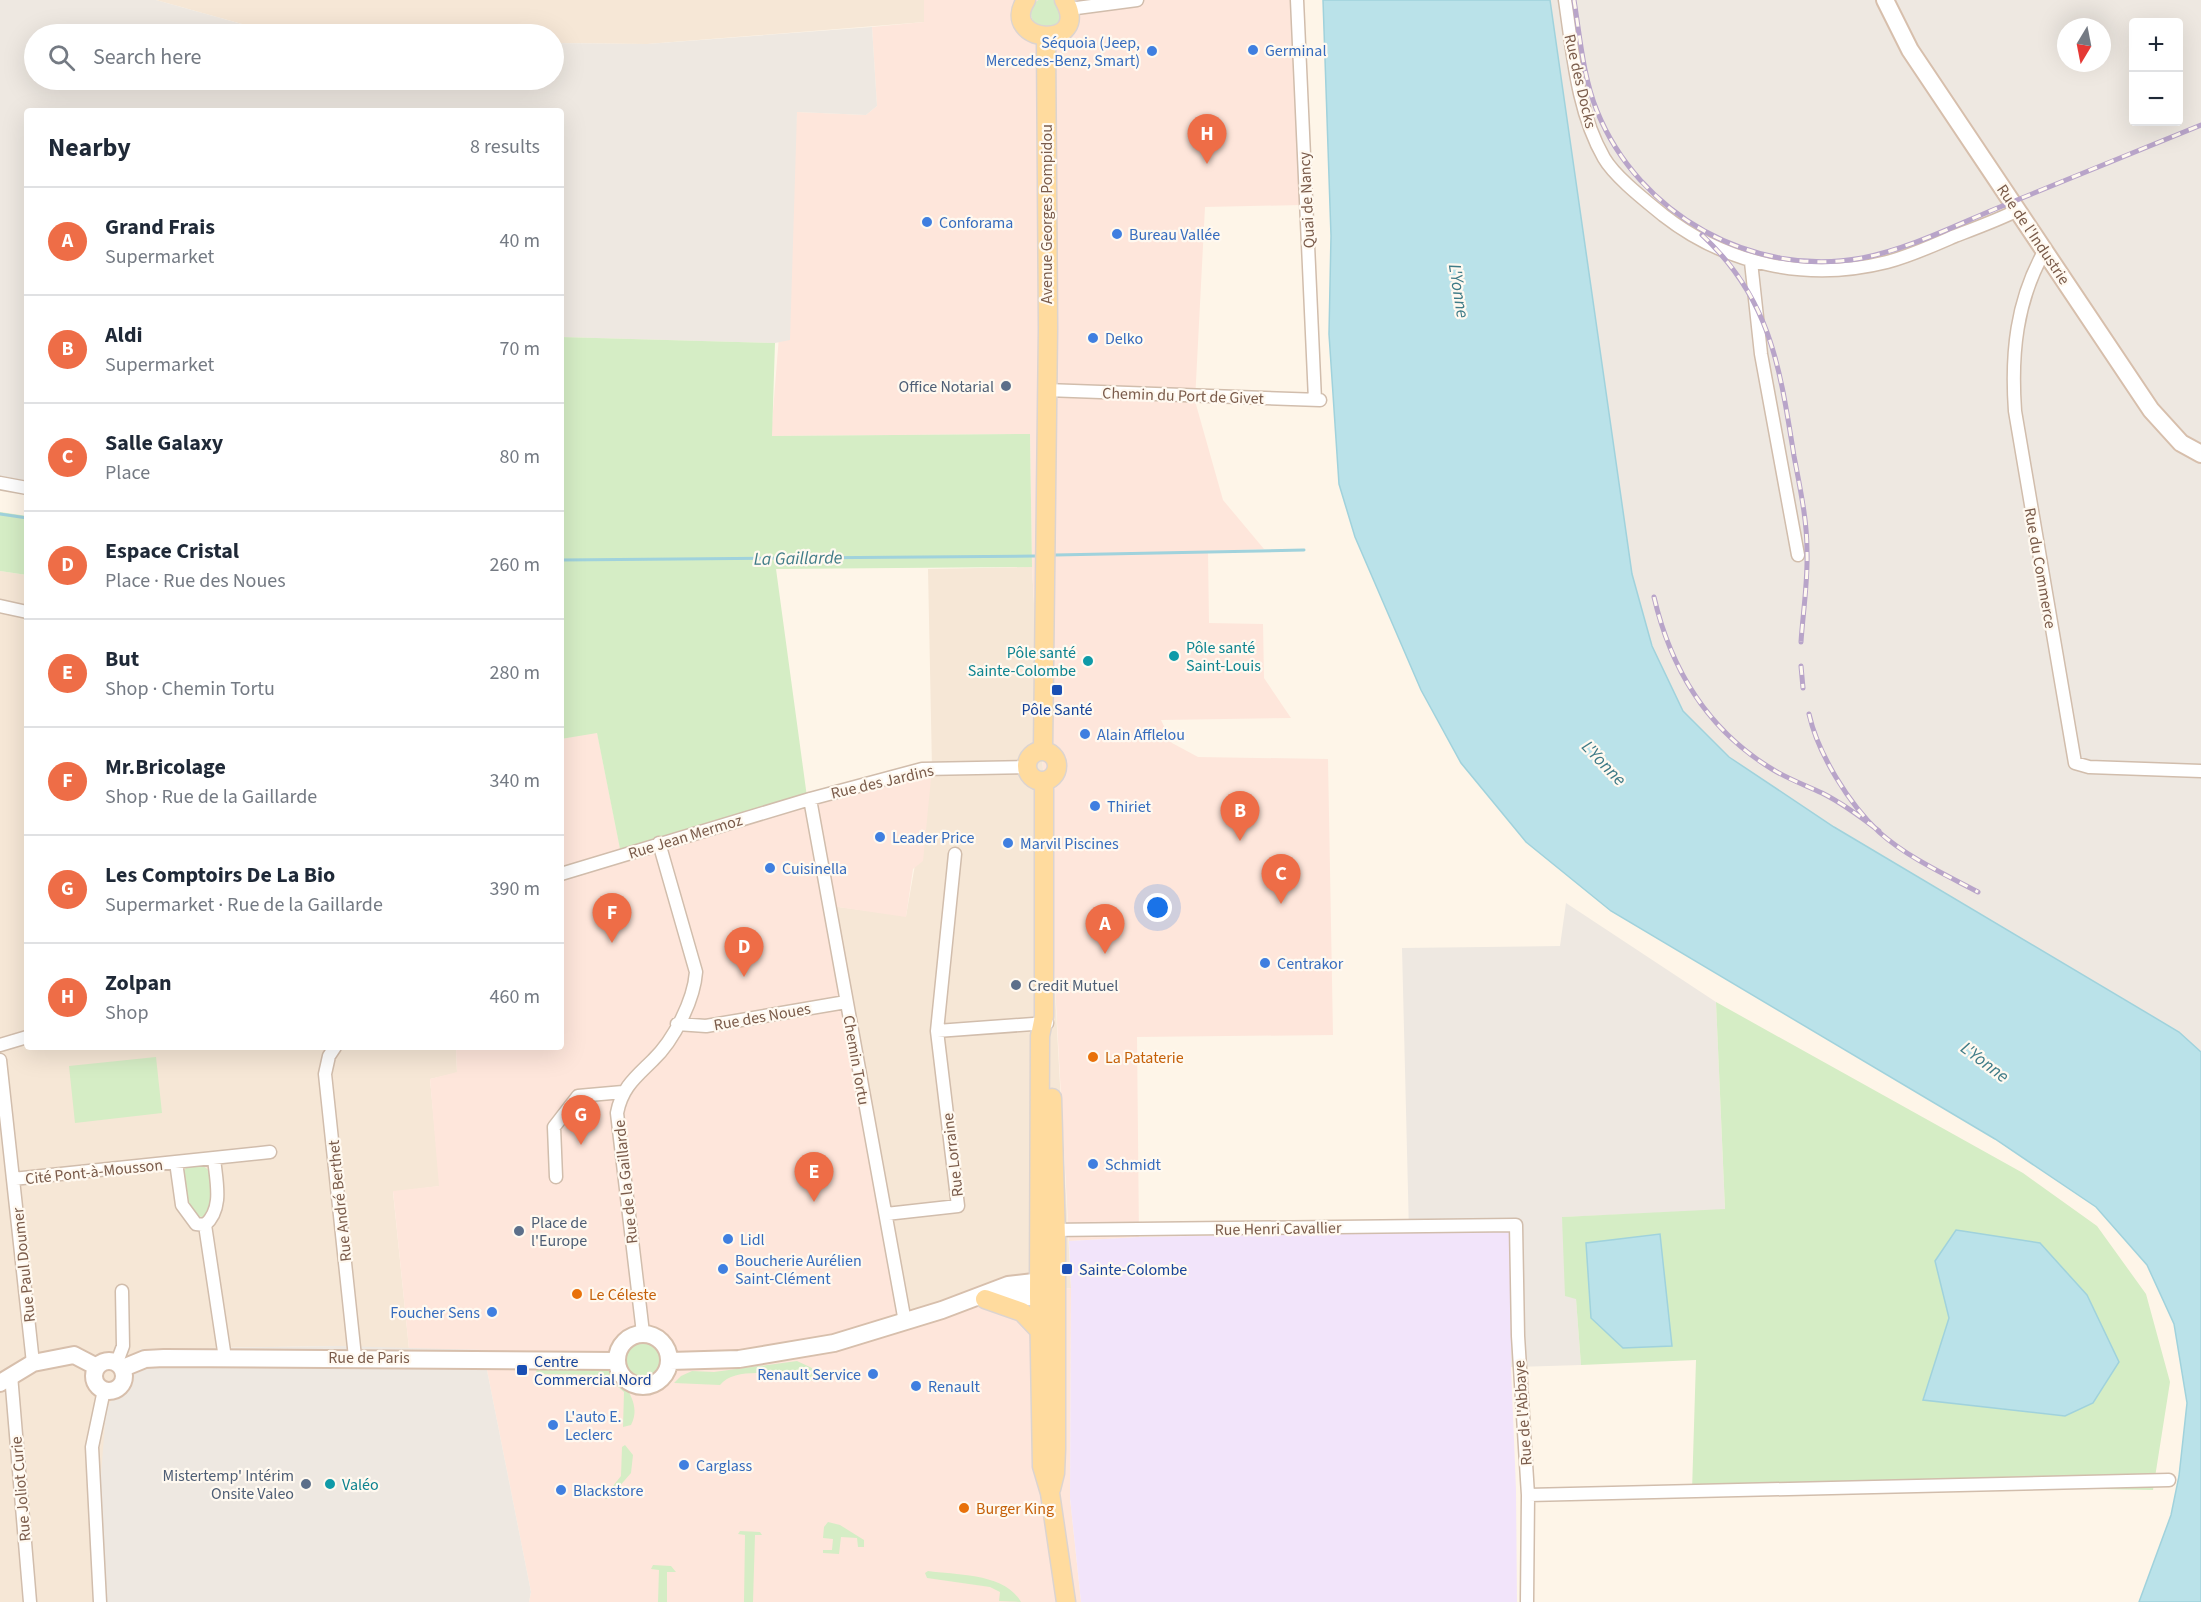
<!DOCTYPE html>
<html lang="en">
<head>
<meta charset="utf-8">
<style>
	:root { --surface:#fff; --page:#f2f2f3; --text:#1f2937; --muted:#747a83; --line:#e0e1e3; --accent:#ee6d47 }
	body { margin:0; font-family:"Source Sans 3",sans-serif; background:var(--page); color:var(--text) }
	.controls { position:absolute; right:18px; top:18px; display:grid; overflow:hidden; border-radius:6px; box-shadow:0 6px 24px #0002 }
	.controls button { width:54px; height:54px; display:grid; place-items:center; padding:0; border:0; border-bottom:2px solid var(--line); background:var(--surface); color:var(--text); font:30px sans-serif }
	.compass { position:absolute; left:2057px; top:18px; width:54px; height:54px; border-radius:50%; background:var(--surface); box-shadow:0 6px 24px #0002; rotate:190deg }
	.you { position:absolute; left:1158px; top:908px; width:21px; height:21px; margin:-15px; border:4px solid #fff; border-radius:50%; background:#1a73e8; box-shadow:0 0 0 9px #1a73e833 }
	.badge { display:grid; place-items:center; width:39px; height:39px; border-radius:50%; background:var(--accent); color:#fff; font-size:20px; font-weight:700 }
	.pin { position:absolute; translate:-50% -50px; filter:drop-shadow(0 2px 3px #0008) }
	.pin::after { content:''; position:absolute; top:32px; width:21px; height:18px; background:inherit; clip-path:polygon(0 0,100% 0,50% 100%) }
	.list { margin:0; padding:0; list-style:none }
	h2 { display:flex; justify-content:space-between; align-items:center; height:78px; margin:0; padding:0 24px; font-size:26px }
	h2 small { font-size:20px; font-weight:400; color:var(--muted) }
	.list li { display:grid; grid-template-columns:39px 1fr auto; gap:18px; align-items:center; box-sizing:border-box; height:108px; padding:0 24px; border-top:2px solid var(--line) }
	.list b { display:block; font-size:22px; white-space:nowrap }
	.list p { margin:0; font-size:20px; white-space:nowrap; color:var(--muted) }
	.list em { font-size:20px; font-style:normal; color:var(--muted) }
	.icon { flex:none; width:33px; height:33px; fill:none; stroke:currentColor; stroke-width:2; stroke-linecap:round; stroke-linejoin:round }
	.map { position:relative; flex:none; width:2201px; height:1602px; overflow:hidden }
	.search { position:absolute; background:var(--surface); box-shadow:0 6px 24px #0002; left:24px; top:24px; width:540px; height:66px; display:flex; align-items:center; gap:15px; box-sizing:border-box; padding:0 21px; border-radius:33px; color:var(--muted); font-size:22px }
	.panel { position:absolute; background:var(--surface); box-shadow:0 6px 24px #0002; left:24px; top:108px; width:540px; height:942px; border-radius:6px }
	.map>svg:first-child { display:block }
	.residential { fill:#f6e7d6 }
	.commercial { fill:#fee6db }
	.industrial { fill:#eee8e1; fill-rule:evenodd }
	.education { fill:#f2e4fa }
	.green { fill:#d5edc5; fill-rule:evenodd }
	.water { fill:#bae2e9; stroke:#a0d2dc; stroke-width:1.5 }
	.lines { fill:none; stroke-linecap:round; stroke-linejoin:round }
	.stream { stroke:#a0d2dc; stroke-width:3 }
	.street-casing { stroke:#d1bdac; stroke-width:15 }
	.secondary-casing { stroke:#d7bfac; stroke-width:20 }
	.primary-casing { stroke:#dcd4d0; stroke-width:21 }
	.street { stroke:#fff; stroke-width:12 }
	.secondary { stroke:#fff; stroke-width:16 }
	.primary { stroke:#ffdb9e; stroke-width:18 }
	.rail-casing { stroke:#b8a4c9; stroke-width:5 }
	.rail { stroke:#fff9f0; stroke-width:3; stroke-dasharray:9; stroke-linecap:butt }
	.shop-dot { fill:#3f7fe0; stroke:#fff9f0; stroke-width:2 }
	.service-dot { fill:#5c6f8a; stroke:#fff9f0; stroke-width:2 }
	.culture-dot { fill:#0f9aa8; stroke:#fff9f0; stroke-width:2 }
	.transit-dot { fill:#1a4fb4; stroke:#fff9f0; stroke-width:2 }
	.food-dot { fill:#e8710a; stroke:#fff9f0; stroke-width:2 }
	.labels { text-anchor:middle; stroke-width:4.5; stroke-linejoin:round; paint-order:stroke }
	.shop-label { font-size:16px; fill:#366cbe; stroke:#fff9f0; text-anchor:start }
	.street-label { font-size:16px; fill:#7a5b4a; stroke:#fff9f0 }
	.service-label { font-size:16px; fill:#4e5e75; stroke:#fff9f0; text-anchor:end }
	.culture-label { font-size:16px; fill:#0d838f; stroke:#fff9f0; text-anchor:start }
	.transit-label { font-size:16px; fill:#164399; stroke:#fff9f0; text-anchor:start }
	.food-label { font-size:16px; fill:#c56008; stroke:#fff9f0; text-anchor:start }
	.water-label { font-size:18px; font-style:italic; fill:#3f7b87; stroke:#fff9f0 }
</style>
</head>
<body>
<div class="map">
<svg width="2201" height="1602" viewBox="0 0 2201 1602">
	<rect width="100%" height="100%" fill="#fef5e8"/>
	<path class="residential" d="M156,0h768l1,22 -278,22 -93,-1v-9h-285l-19,-4 -8,-6z
		M1032,567l39,721 -170,27 -77,-410 82,11 26,-148 -4,-199z
		M0,571l27,4v472h429l1,26 -27,6 10,107 -47,6 16,157 -70,-3 -199,3 -36,253h-104z"/>
	<path class="commercial" d="M924,0h373l4,205 -96,2 -10,194 28,99 41,49 -56,2 1,72 54,1 1,54 27,40 -130,2 11,23 26,14 130,2 5,276 -196,2 2,200 -70,4 -37,-674 -2,-133 -259,2 26,-324 69,3 11,-9 -5,-79 52,-5z
		M597,732l24,121 311,-85 -9,93 -10,8 -7,48 -82,-12 77,410 170,-27 -1,210 11,104h-552l2,-10 -48,-242 -74,-1 -16,-158 46,-5 -9,-107 27,-7 -1,-25h105v-308z"/>
	<path class="industrial" d="M0,0h156l86,24 8,6 19,4h-235v46h520v-37l93,1 225,-17 5,79 -11,9 -69,-3 -7,228 -15,3 -214,-6v-226h-534v374l-27,-4z
		M1550,0h651v1052l-22,-20 -345,-205 -105,-70 -46,-46 -31,-65 -20,-72zM2134,22h44v100h-44zM2066,27h36v36h-36z
		M1566,903l150,99 9,208 -163,7 14,82 5,66 -70,2 1,-137 -103,2 -7,-284 158,-2z
		M339,1346l144,4 48,242 -2,10h-425l-4,-114 6,-78 34,-61z"/>
	<path class="education" d="M1512,1230l-1,137 5,122 1,113h-436l-11,-104 1,-210 -2,-47 70,-4z"/>
	<path class="green" d="M1031 13a15 15 0 1 1 30 0a15 15 0 1 1-30 0Z
		M561,337l214,6 -3,93 258,-2 2,133 -256,2 31,228 -186,57 -24,-121 -36,6z
		M0,512l27,4v59l-27,-4z
		M1716,1002l307,171 74,53 49,68 24,88 -17,108 -105,-2 -356,3 4,-131 -115,5 -5,-66 -11,-3 -3,-79 163,-8zM1949,1318l116,98 -141,-16z
		M156,1057l6,56 -87,10 -6,-57z
		M188,1166h15l7,5 2,28 -8,18c-20,0 -19,-29 -22,-44z
		M626 1360a17 17 0 1 1 34 0a17 17 0 1 1-34 0Z
		M797,1361l15,7 4,9 -5,4 -6,-4c-25,-1 -68,-12 -85,8l-46,-2 7,-7 11,-5 22,1z
		M537,1367h68c17,13 38,35 26,58l-8,2 1,-35 -20,-17 -68,-1z
		M625,1445l8,10 -2,18 -20,23 -5,3 -2,-2 17,-21 1,-29z
		M828,1522l12,3 24,15v7h-6l-1,-9 -16,-1 -2,17 -16,-1v-3h9l1,-11 -10,-1 1,-11z
		M740,1531l20,1 2,3h-7l-2,67h-9l1,-67 -7,-1z
		M653,1565l18,1 5,6h-9v30h-9l1,-32 -8,-1z
		M928,1571c28,4 77,2 93,31l-22,-1 1,-9 -10,-5 -63,-9 -2,-5z"/>
	<path class="water" d="M1323,0h227l82,574 20,72 31,65 46,46 105,70 345,205 22,20v550h-62l32,-87 8,-39 8,-73 -13,-79 -27,-59 -51,-58 -101,-68 -384,-228 -85,-69 -65,-79 -40,-73 -66,-153 -16,-53 -10,-150 2,-98z
		M1956,1230l84,13 47,52 32,67 -26,41 -28,13 -142,-16 26,-82 -14,-57z
		M1660,1234l12,112 -49,2 -32,-30 -5,-75z"/>
	<g class="lines">
		<path class="stream" d="M0,514l27,4
			M1055,555l249,-5
			M561,560l475,-4"/>
		<defs>
			<path id="street" d="M1297,0l18,400
				M1565,0c8,53 12,111 39,158 11,19 42,43 59,57 64,50 145,67 224,47 23,-6 45,-16 68,-26 21,-8 43,-16 63,-26
				M1069,9l68,-9
				M2045,250c-29,51 -34,104 -30,161l60,352 14,4 112,4
				M1751,262l10,92 37,201
				M1046,390l274,10
				M0,483l27,5
				M0,606l27,6
				M810,799l95,523
				M561,874l249,-75 112,-30 105,-2
				M677,1024l29,2 140,-24
				M937,1031l110,-8
				M0,1045l27,-8
				M335,1047l-6,9 -4,18 30,283
				M0,1060l33,303
				M176,1162l6,43 14,19 9,1c19,-17 11,-44 9,-67
				M556,1177l-2,-50 24,-31 45,-4
				M13,1179l257,-27
				M886,1214l72,-8 -21,-175 18,-177
				M205,1225l20,133
				M1049,1230l467,-5 2,111 10,159 -1,107
				M643,1333l-26,-220c5,-26 19,-36 36,-53 21,-20 41,-60 43,-88l-37,-129
				M117,1362l6,-16 -1,-55
				M11,1375l19,227
				M1528,1495l641,-15
				M100,1602l-8,-155 12,-57"/>
			<path id="secondary" d="M1885,0l25,50 241,360 30,33 20,11
				M990,1299l61,-3
				M617 1360a26 26 0 1 1 52 0a26 26 0 1 1-52 0Z
				M94 1376a15 15 0 1 1 30 0a15 15 0 1 1-30 0Z
				M670,1361l69,-2 95,-16 108,-33 66,-25 43,-5
				M123,1368l22,-9 19,-1 453,3
				M0,1383l33,-20 41,-8 23,12"/>
			<path id="primary" d="M1026,0c-28,44 67,51 38,0
				M1043,750l5,-422 -2,-291
				M1027 766a15 15 0 1 1 30 0a15 15 0 1 1-30 0Z
				M1044,781v235l-4,20 -1,261 3,169 8,27 16,109
				M985,1299l37,13 18,19
				M1051,1489l4,-16 1,-24v-210l-4,-141"/>
		</defs>
		<use href="#street" class="street-casing"/>
		<use href="#secondary" class="secondary-casing"/>
		<use href="#primary" class="primary-casing"/>
		<use href="#street" class="street"/>
		<use href="#secondary" class="secondary"/>
		<use href="#primary" class="primary"/>
		<defs>
			<path id="rail" d="M1574,0c6,37 9,76 23,111 42,104 156,167 265,147 46,-9 90,-31 133,-49 68,-28 137,-56 206,-84
				M1702,235c69,64 78,134 92,221 6,32 13,63 13,95 1,30 -4,61 -6,91
				M1654,597c17,73 54,133 118,172 16,10 33,16 50,24 20,10 39,24 57,38
				M1801,666l2,22
				M1809,714c9,40 40,90 70,118 28,25 65,42 99,60"/>
		</defs>
		<use href="#rail" class="rail-casing"/>
		<use href="#rail" class="rail"/>
	</g>
	<g class="shop-dot">
		<circle cx="1253" cy="50" r="6"/>
		<circle cx="1152" cy="51" r="6"/>
		<circle cx="927" cy="222" r="6"/>
		<circle cx="1117" cy="234" r="6"/>
		<circle cx="1093" cy="338" r="6"/>
		<circle cx="1085" cy="734" r="6"/>
		<circle cx="1095" cy="806" r="6"/>
		<circle cx="880" cy="837" r="6"/>
		<circle cx="1008" cy="843" r="6"/>
		<circle cx="770" cy="868" r="6"/>
		<circle cx="1265" cy="963" r="6"/>
		<circle cx="1093" cy="1164" r="6"/>
		<circle cx="728" cy="1239" r="6"/>
		<circle cx="723" cy="1269" r="6"/>
		<circle cx="492" cy="1312" r="6"/>
		<circle cx="873" cy="1374" r="6"/>
		<circle cx="916" cy="1386" r="6"/>
		<circle cx="553" cy="1425" r="6"/>
		<circle cx="684" cy="1465" r="6"/>
		<circle cx="561" cy="1490" r="6"/>
	</g>
	<g class="service-dot">
		<circle cx="1006" cy="386" r="6"/>
		<circle cx="1016" cy="985" r="6"/>
		<circle cx="519" cy="1231" r="6"/>
		<circle cx="306" cy="1484" r="6"/>
	</g>
	<g class="culture-dot">
		<circle cx="1174" cy="656" r="6"/>
		<circle cx="1088" cy="661" r="6"/>
		<circle cx="330" cy="1484" r="6"/>
	</g>
	<g class="transit-dot">
		<rect x="1051" y="684" width="12" height="12" rx="3"/>
		<rect x="1061" y="1263" width="12" height="12" rx="3"/>
		<rect x="516" y="1364" width="12" height="12" rx="3"/>
	</g>
	<g class="food-dot">
		<circle cx="1093" cy="1057" r="6"/>
		<circle cx="577" cy="1294" r="6"/>
		<circle cx="964" cy="1508" r="6"/>
	</g>
	<g class="labels">
		<g class="shop-label">
			<text x="1140" y="48" text-anchor="end">Séquoia (Jeep,<tspan x="1140" dy="18">Mercedes-Benz, Smart)</tspan></text>
			<text x="1265" y="56">Germinal</text>
			<text x="939" y="228">Conforama</text>
			<text x="1129" y="240">Bureau Vallée</text>
			<text x="1105" y="344">Delko</text>
			<text x="1097" y="740">Alain Afflelou</text>
			<text x="1107" y="812">Thiriet</text>
			<text x="892" y="843">Leader Price</text>
			<text x="1020" y="849">Marvil Piscines</text>
			<text x="782" y="874">Cuisinella</text>
			<text x="1277" y="969">Centrakor</text>
			<text x="1105" y="1170">Schmidt</text>
			<text x="740" y="1245">Lidl</text>
			<text x="735" y="1266">Boucherie Aurélien<tspan x="735" dy="18">Saint-Clément</tspan></text>
			<text x="480" y="1318" text-anchor="end">Foucher Sens</text>
			<text x="861" y="1380" text-anchor="end">Renault Service</text>
			<text x="928" y="1392">Renault</text>
			<text x="565" y="1422">L'auto E.<tspan x="565" dy="18">Leclerc</tspan></text>
			<text x="696" y="1471">Carglass</text>
			<text x="573" y="1496">Blackstore</text>
		</g>
		<g class="street-label">
			<text transform="translate(1581 81) rotate(77)" y="6">Rue des Docks</text>
			<text transform="translate(1306 200) rotate(-93)" y="6">Quai de Nancy</text>
			<text transform="translate(1046 214) rotate(-90)" y="6">Avenue Georges Pompidou</text>
			<text transform="translate(2034 234) rotate(56)" y="6">Rue de l'Industrie</text>
			<text transform="translate(1183 395) rotate(2)" y="6">Chemin du Port de Givet</text>
			<text transform="translate(2041 568) rotate(80)" y="6">Rue du Commerce</text>
			<text transform="translate(882 781) rotate(-13)" y="6">Rue des Jardins</text>
			<text transform="translate(685 836) rotate(-17)" y="6">Rue Jean Mermoz</text>
			<text transform="translate(762 1016) rotate(-10)" y="6">Rue des Noues</text>
			<text transform="translate(857 1060) rotate(80)" y="6">Chemin Tortu</text>
			<text transform="translate(952 1155) rotate(-97)" y="6">Rue Lorraine</text>
			<text transform="translate(94 1171) rotate(-6)" y="6">Cité Pont-à-Mousson</text>
			<text transform="translate(625 1182) rotate(-96)" y="6">Rue de la Gaillarde</text>
			<text transform="translate(339 1201) rotate(-96)" y="6">Rue André Berthet</text>
			<text transform="translate(1278 1228) rotate(-1)" y="6">Rue Henri Cavallier</text>
			<text transform="translate(23 1265) rotate(-96)" y="6">Rue Paul Doumer</text>
			<text x="369" y="1363">Rue de Paris</text>
			<text transform="translate(1522 1413) rotate(-94)" y="6">Rue de l'Abbaye</text>
			<text transform="translate(20 1489) rotate(-95)" y="6">Rue Joliot Curie</text>
		</g>
		<g class="service-label">
			<text x="994" y="392">Office Notarial</text>
			<text x="1028" y="991" text-anchor="start">Credit Mutuel</text>
			<text x="531" y="1228" text-anchor="start">Place de<tspan x="531" dy="18">l'Europe</tspan></text>
			<text x="294" y="1481">Mistertemp' Intérim<tspan x="294" dy="18">Onsite Valeo</tspan></text>
		</g>
		<g class="culture-label">
			<text x="1186" y="653">Pôle santé<tspan x="1186" dy="18">Saint-Louis</tspan></text>
			<text x="1076" y="658" text-anchor="end">Pôle santé<tspan x="1076" dy="18">Sainte-Colombe</tspan></text>
			<text x="342" y="1490">Valéo</text>
		</g>
		<g class="transit-label">
			<text x="1057" y="715" text-anchor="middle">Pôle Santé</text>
			<text x="1079" y="1275">Sainte-Colombe</text>
			<text x="534" y="1367">Centre<tspan x="534" dy="18">Commercial Nord</tspan></text>
		</g>
		<g class="food-label">
			<text x="1105" y="1063">La Pataterie</text>
			<text x="589" y="1300">Le Céleste</text>
			<text x="976" y="1514">Burger King</text>
		</g>
		<g class="water-label">
			<text transform="translate(1459 291) rotate(81)" y="6">L'Yonne</text>
			<text transform="translate(798 558) rotate(-1)" y="6">La Gaillarde</text>
			<text transform="translate(1604 763) rotate(46)" y="6">L'Yonne</text>
			<text transform="translate(1985 1062) rotate(37)" y="6">L'Yonne</text>
		</g>
	</g>
</svg>
<div class="controls">
<button>+</button>
<button>−</button>
</div>
<svg class="compass" viewBox="-18 -18 36 36"><path d="M0-13l5 13h-10z" fill="#e53935"/><path d="M0 13l5-13h-10z" fill="#747a83"/></svg>
<div class="you"></div>
<div class="pin badge" style="left:1105px;top:954px">A</div>
<div class="pin badge" style="left:1240px;top:841px">B</div>
<div class="pin badge" style="left:1281px;top:904px">C</div>
<div class="pin badge" style="left:744px;top:977px">D</div>
<div class="pin badge" style="left:814px;top:1202px">E</div>
<div class="pin badge" style="left:612px;top:943px">F</div>
<div class="pin badge" style="left:581px;top:1145px">G</div>
<div class="pin badge" style="left:1207px;top:164px">H</div>
<div class="search"><svg class="icon" aria-label="search" viewBox="0 0 24 24"><circle cx="10" cy="10" r="6"/><path d="M15 15l6 6"/></svg>Search here</div>
<section class="panel">
<h2>Nearby<small>8 results</small></h2>
<ul class="list">
<li><span class="badge">A</span><div><b>Grand Frais</b><p>Supermarket</p></div><em>40 m</em></li>
<li><span class="badge">B</span><div><b>Aldi</b><p>Supermarket</p></div><em>70 m</em></li>
<li><span class="badge">C</span><div><b>Salle Galaxy</b><p>Place</p></div><em>80 m</em></li>
<li><span class="badge">D</span><div><b>Espace Cristal</b><p>Place · Rue des Noues</p></div><em>260 m</em></li>
<li><span class="badge">E</span><div><b>But</b><p>Shop · Chemin Tortu</p></div><em>280 m</em></li>
<li><span class="badge">F</span><div><b>Mr.Bricolage</b><p>Shop · Rue de la Gaillarde</p></div><em>340 m</em></li>
<li><span class="badge">G</span><div><b>Les Comptoirs De La Bio</b><p>Supermarket · Rue de la Gaillarde</p></div><em>390 m</em></li>
<li><span class="badge">H</span><div><b>Zolpan</b><p>Shop</p></div><em>460 m</em></li>
</ul>
</section>
</div>
</body>
</html>
